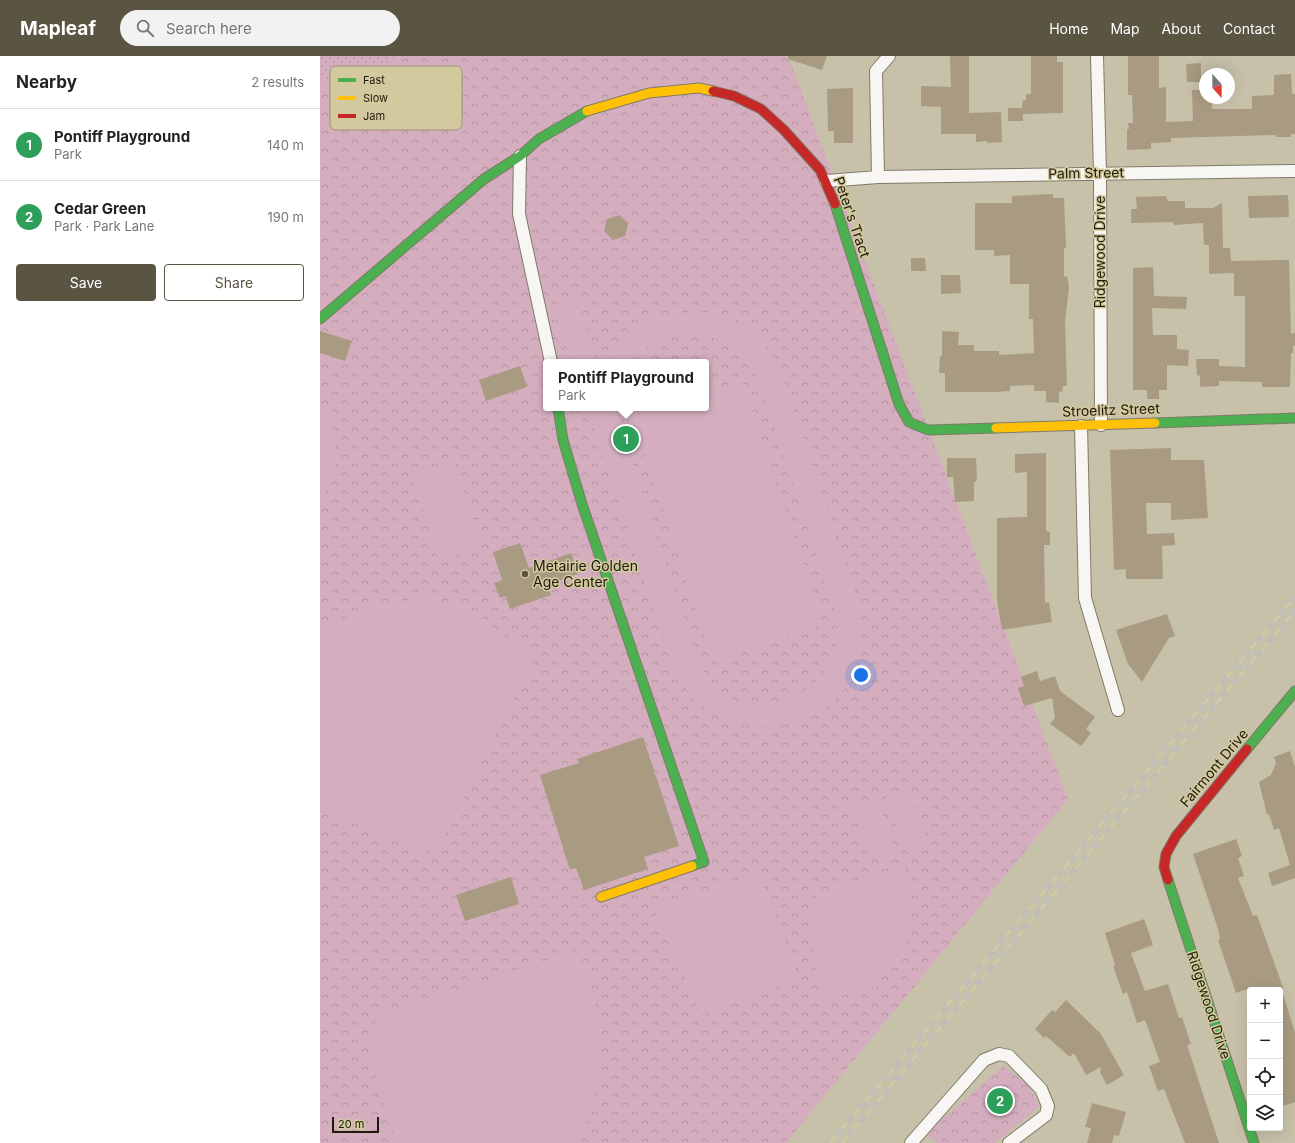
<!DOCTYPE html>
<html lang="en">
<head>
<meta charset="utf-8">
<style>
	:root { --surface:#fff; --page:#f2f2f2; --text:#222; --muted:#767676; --line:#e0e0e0; --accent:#5a5543 }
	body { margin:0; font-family:Inter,sans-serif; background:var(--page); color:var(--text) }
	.controls { position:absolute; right:12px; bottom:12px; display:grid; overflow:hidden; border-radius:4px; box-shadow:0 4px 16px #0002 }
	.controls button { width:36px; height:36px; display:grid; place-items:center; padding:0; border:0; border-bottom:1px solid var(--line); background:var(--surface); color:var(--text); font:20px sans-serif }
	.compass { position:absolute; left:879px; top:12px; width:36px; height:36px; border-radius:50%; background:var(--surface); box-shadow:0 4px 16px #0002; rotate:159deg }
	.scale { position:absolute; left:12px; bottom:10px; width:47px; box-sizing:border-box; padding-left:4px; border:2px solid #1f1b0b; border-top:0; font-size:11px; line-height:14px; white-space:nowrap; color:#1f1b0b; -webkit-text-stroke:3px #d3c99e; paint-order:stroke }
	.you { position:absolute; left:541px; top:619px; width:14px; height:14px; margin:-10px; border:3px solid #fff; border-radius:50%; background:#1a73e8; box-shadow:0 0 0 6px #1a73e833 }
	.badge { display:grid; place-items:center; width:26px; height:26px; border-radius:50%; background:var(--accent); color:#fff; font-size:13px; font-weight:700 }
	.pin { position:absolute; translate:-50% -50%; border:2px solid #fff; box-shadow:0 1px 4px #0006 }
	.popup { position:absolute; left:223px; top:303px; width:166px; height:52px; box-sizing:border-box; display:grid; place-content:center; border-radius:4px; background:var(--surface); filter:drop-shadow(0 1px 3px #0005); font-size:13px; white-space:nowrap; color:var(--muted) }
	.popup b { font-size:15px; color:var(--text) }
	.popup::after { content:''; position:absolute; left:50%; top:100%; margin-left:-8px; border:8px solid transparent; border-top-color:var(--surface) }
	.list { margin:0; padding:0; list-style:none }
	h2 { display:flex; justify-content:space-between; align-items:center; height:52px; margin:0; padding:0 16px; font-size:17px }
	h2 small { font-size:13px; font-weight:400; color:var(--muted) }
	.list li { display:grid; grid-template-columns:26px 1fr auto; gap:12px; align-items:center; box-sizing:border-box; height:72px; padding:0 16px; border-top:1px solid var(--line) }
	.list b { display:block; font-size:15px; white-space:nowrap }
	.list p { margin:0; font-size:13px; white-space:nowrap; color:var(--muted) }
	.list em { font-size:13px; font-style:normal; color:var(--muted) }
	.actions { display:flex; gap:8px; padding:12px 16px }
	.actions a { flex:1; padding:9px 0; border:1px solid var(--accent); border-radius:4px; text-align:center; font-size:14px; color:var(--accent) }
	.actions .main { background:var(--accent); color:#fff }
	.icon { flex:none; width:22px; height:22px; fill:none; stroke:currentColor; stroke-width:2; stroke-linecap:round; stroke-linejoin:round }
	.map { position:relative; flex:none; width:975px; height:1087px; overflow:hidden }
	header { display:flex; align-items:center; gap:24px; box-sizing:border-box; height:56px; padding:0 20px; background:var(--accent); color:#fff }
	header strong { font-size:19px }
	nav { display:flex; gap:22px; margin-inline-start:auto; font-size:14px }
	.search { width:280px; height:36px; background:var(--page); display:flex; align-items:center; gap:10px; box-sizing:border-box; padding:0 14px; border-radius:22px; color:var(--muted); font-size:15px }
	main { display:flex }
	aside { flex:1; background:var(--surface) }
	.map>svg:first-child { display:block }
	.grass { fill:url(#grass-dots) }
	.park { fill:url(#park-crowns); fill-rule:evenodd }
	.pitch { fill:#d4aebe }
	.building { fill:#a89b81 }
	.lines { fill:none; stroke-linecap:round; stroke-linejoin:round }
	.street-casing { stroke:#7f7b69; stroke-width:14 }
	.fast-casing { stroke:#7f7b69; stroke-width:11 }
	.slow-casing { stroke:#7f7b69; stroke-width:11 }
	.jam-casing { stroke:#7f7b69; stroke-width:11 }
	.street { stroke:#f7f6f2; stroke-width:12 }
	.fast { stroke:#4caf50; stroke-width:9 }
	.slow { stroke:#ffc107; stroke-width:9 }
	.jam { stroke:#c62828; stroke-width:9 }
	.rail-casing { stroke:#bfbeb8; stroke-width:4.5 }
	.rail { stroke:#d3c99e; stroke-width:3; stroke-dasharray:9; stroke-linecap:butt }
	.poi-dot { fill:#5a5543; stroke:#d3c99e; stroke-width:1.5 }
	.labels { text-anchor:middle; stroke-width:3; stroke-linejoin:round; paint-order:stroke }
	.street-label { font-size:14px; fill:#1f1b0b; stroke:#d3c99e }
	.poi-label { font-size:14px; fill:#1f1b0b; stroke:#d3c99e; text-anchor:start }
	.key { fill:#d3c99e; stroke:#9d9572; stroke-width:1 }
	.key-label { font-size:11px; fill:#1f1b0b }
</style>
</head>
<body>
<header>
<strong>Mapleaf</strong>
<div class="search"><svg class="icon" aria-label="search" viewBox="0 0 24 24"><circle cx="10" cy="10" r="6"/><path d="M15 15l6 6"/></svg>Search here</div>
<nav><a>Home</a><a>Map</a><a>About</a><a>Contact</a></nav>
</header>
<main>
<aside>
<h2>Nearby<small>2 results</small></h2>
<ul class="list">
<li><span class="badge" style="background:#2e9e5b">1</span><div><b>Pontiff Playground</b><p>Park</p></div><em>140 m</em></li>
<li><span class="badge" style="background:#2e9e5b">2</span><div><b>Cedar Green</b><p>Park · Park Lane</p></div><em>190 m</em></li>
</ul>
<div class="actions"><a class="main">Save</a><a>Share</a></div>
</aside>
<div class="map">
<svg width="975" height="1087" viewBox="0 0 975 1087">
	<defs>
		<pattern id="grass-dots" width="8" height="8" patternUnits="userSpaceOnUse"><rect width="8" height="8" fill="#d4aebe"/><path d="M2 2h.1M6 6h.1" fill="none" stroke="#b695a2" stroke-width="1.8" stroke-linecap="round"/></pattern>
		<pattern id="park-crowns" width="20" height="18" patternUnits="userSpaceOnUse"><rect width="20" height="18" fill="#d4aebe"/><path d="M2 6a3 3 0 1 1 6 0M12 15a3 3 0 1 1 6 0" fill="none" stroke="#b695a2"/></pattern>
	</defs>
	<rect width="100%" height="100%" fill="#c7c1aa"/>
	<path class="grass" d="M0,0h83l-83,24z"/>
	<path class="park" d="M83,0h385l280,743 -282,344h-466v-1063zM226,306h160v46h-160z
		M683,1010c17,13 30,19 36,41l-44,36h-58l-12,-9z"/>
	<path class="pitch" d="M257,242l19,64h-24l-19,-57z
		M382,256c6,1 13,1 19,3 26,7 45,29 58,51l82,245c2,20 0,40 -7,60 -26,65 -122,75 -165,22 -7,-10 -13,-21 -18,-32l-84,-253h31l5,27 77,232c9,13 17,24 31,32 10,5 23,6 33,6 46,-3 79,-42 73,-88l-79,-239c-6,-8 -11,-18 -19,-25 -23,-22 -62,-25 -89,-8 -6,5 -12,12 -18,17h-26c27,-42 48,-49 96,-50z
		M422,324l81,244 -110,37 -81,-244 27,-9h47v-16z
		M12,349l4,60 -16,45v-103z
		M134,407l28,83 -43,14 -27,-83z
		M109,541l44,15 62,46 -96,189 -16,6 -103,-46v-178l52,-23z
		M590,732l18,52 -24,8 -18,-52z
		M557,743l18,52 -24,9 -19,-53z
		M585,809l7,70 -37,52 -55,15 -12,-103z
		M439,817l40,105 -98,37 -47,-106z
		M257,894l16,42 7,33 2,49 -20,58 -7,11h-179l-31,-107 15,-21z"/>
	<path class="building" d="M468,0h39l-5,14 -34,-11z
		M630,0h19v57l32,-1 1,30 -15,1v-2l-11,1v-8h-35v-27l-20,-1v-20l30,1z
		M711,0h26v6h6v51l-40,1v7h-15v-13h14l1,-8h3v-6h5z
		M808,0h31v32l7,-1v35l27,-1 -1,-31h13v8h7v11h40v-13l22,-1v-20l17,-1 1,20h3v40h-4v3h-15v-2l-105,3v4l-20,1v6l-24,1v-21h2l-1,-6h5l-1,-28h-4z
		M881,7v19h-14l-1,-18z
		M533,32v55h-19v-12h-6l-1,-42z
		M733,138v4h11l2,50h-2v29l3,-1 2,11 -4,35 2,64h-4l-1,6 -3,-1v12l-13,-1v-11h-12v-6l-24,1v5l-14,1h-51v-19h-6l1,-17h2v-25l17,1 -1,13h16v6h25v4l35,-2 -1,-34h-4v-35h-19v-29l-16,1v-6h-19v-47h37v-7z
		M968,139l1,22 -40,1 -1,-22z
		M846,140l2,5h17v7h28l9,-5 1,45h7l1,13 58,-1 2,74 4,-1v13h-2v7h-2l-1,34h-28v-5l-43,-1v5l-19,1v-11l-3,-1 -1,-16h23v7l26,1v-71h-11v-23l-25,1v-29h-5l-1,-22 -29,2 -1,-3 -42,1v-14h6l-1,-12z
		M300,159l8,9 -3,12 -12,4 -9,-9 3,-12z
		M591,202h14l1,13h-15z
		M833,211l1,29 33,1 -1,12 -34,-1 1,27h24v14l12,1 -1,16 -21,-1v25h-8v9h-12v-9h-14v-122z
		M621,219h19l1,18 -20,1z
		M0,275l32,10 -7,20 -25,-8z
		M200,310l7,21 -41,14 -7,-21z
		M851,392v12h33l4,58 -37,2v-17h-25l1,31 27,-1 1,12 -13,1 1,33h-37v-10l-12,1 -4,-120z
		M726,397v78l4,1v13h-6l1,58 4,-1 3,20 -50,8 -5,-29v-83l30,-1v-45l-12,1v-19z
		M627,402h29l1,18 -1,6h-2v19l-19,1 -2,-25h-6z
		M200,487l9,25 42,-15 7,21 -31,11 4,10 -41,14 -4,-13 -6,2 -6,-15 8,-3 -9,-28z
		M847,558l8,22 -6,2 -27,44 -14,-18 -12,-34z
		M717,615l3,10 15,-5 5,15 35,26 -9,12 5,4 -10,13 -31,-22 5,-6 -3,-20 -28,8 -6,-18 6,-2 -3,-9z
		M323,681l36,109 -35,11 4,12 -64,21 -8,-22 -6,2 -30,-95 39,-12 -2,-4z
		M970,695l5,16v111l-23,8 -4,-13 22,-8 -11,-37 -5,2 -5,-16 -2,1 -8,-33 12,-7 5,-12 -2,-6z
		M916,783l6,17 -4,2 6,18 -6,2 15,38 4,-1 27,75h-40l-8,3 -18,-53 2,-1 -2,-10 -25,-75z
		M191,821l8,27 -54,17 -9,-26z
		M824,863l9,26 -22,8 14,38 23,-7 11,34 3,-1 9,27 -4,1 32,98h-34l-21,-54 -6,2 -9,-25 11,-4 -15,-42 -8,3 -10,-31 -4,2 -10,-28 2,-1 -10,-32z
		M963,938l12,39v69l-15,5v-112z
		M746,944l35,34 23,41 -17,10 -7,-13 1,-5 -15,8 -12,-22 -4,4 -24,-21 -2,2 -9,-9 17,-19 3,2z
		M772,1047l34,9 -7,24 -5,-1 -2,8h-25l4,-15 -6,-1z"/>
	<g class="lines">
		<defs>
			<path id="street" d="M777,0l3,117 1,252
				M200,100l-1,58 32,148
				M558,121l-2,-106 13,-15
				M506,125l52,-4 417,-6
				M761,370l4,172 33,112
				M591,1087l73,-83 15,-6 10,2 32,33 7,17 -2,9 -37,28"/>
			<path id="fast" d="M515,148l64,200 10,18 19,8 68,-2
				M0,263l164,-140 36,-23 19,-17 48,-28
				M238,352l5,32 19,64 122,358 -12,4
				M835,367l140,-5
				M927,693l48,-58
				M848,824l86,263"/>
			<path id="slow" d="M267,55l62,-18 50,-5 14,3
				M676,372l159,-5
				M281,841l91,-31"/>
			<path id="jam" d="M393,35l21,5 27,13 23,21 36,40 15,34
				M848,824l-4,-13 2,-13 10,-18 71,-87"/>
		</defs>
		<use href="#street" class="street-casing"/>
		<use href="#fast" class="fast-casing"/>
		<use href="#slow" class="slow-casing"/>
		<use href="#jam" class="jam-casing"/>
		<use href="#street" class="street"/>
		<use href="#fast" class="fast"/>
		<use href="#slow" class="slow"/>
		<use href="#jam" class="jam"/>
		<defs>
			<path id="rail" d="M510,1087l465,-546
				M522,1087l453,-532"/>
		</defs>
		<use href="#rail" class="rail-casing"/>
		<use href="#rail" class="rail"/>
	</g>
	<circle class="poi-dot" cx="205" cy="518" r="4"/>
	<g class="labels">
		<g class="street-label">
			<text transform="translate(766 117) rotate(-1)" y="5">Palm Street</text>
			<text transform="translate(532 161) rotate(71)" y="5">Peter's Tract</text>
			<text transform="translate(780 196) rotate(-90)" y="5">Ridgewood Drive</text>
			<text transform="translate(791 354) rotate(-2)" y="5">Stroelitz Street</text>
			<text transform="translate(894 712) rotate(-50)" y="5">Fairmont Drive</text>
			<text transform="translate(889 949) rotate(72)" y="5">Ridgewood Drive</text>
		</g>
		<g class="poi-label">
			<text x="213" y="515">Metairie Golden<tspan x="213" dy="16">Age Center</tspan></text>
		</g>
	</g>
	<rect x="10" y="10" width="132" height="64" rx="6" class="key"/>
	<rect x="18" y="22" width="18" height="4" fill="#4caf50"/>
	<rect x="18" y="40" width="18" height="4" fill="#ffc107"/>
	<rect x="18" y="58" width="18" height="4" fill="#c62828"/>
	<g class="key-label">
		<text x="43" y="28">Fast</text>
		<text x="43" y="46">Slow</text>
		<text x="43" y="64">Jam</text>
	</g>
</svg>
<div class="controls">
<button>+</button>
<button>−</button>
<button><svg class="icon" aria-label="locate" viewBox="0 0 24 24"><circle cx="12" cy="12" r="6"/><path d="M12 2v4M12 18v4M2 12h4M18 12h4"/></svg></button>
<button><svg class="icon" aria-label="layers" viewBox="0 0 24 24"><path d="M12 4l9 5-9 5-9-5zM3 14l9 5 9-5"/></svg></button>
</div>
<svg class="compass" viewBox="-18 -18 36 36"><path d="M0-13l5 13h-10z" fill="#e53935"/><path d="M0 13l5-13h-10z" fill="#767676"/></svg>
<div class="scale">20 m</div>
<div class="you"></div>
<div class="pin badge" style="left:306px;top:383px;background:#2e9e5b">1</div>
<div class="popup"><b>Pontiff Playground</b>Park</div>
<div class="pin badge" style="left:680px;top:1045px;background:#2e9e5b">2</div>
</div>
</main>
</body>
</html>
